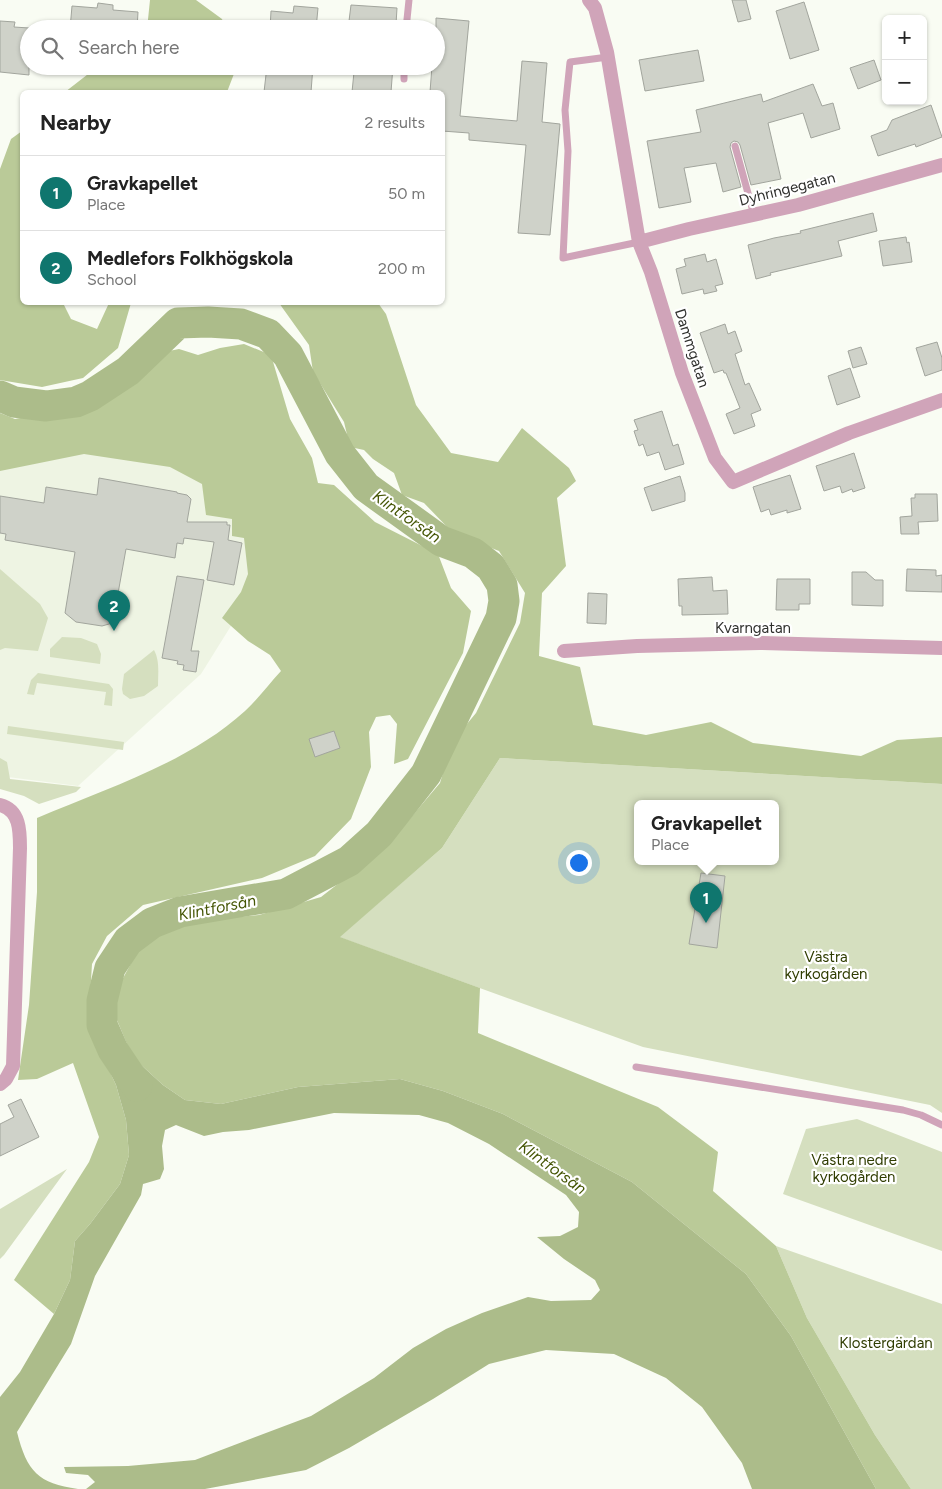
<!DOCTYPE html>
<html lang="en">
<head>
<meta charset="utf-8">
<style>
	:root { --surface:#fff; --page:#f6f6f6; --text:#222; --muted:#767676; --line:#e0e0e0; --accent:#0f766e }
	body { margin:0; font-family:Figtree,sans-serif; background:var(--page); color:var(--text) }
	.controls { position:absolute; right:15px; top:15px; display:grid; overflow:hidden; border-radius:8px; box-shadow:0 1px 4px #0004 }
	.controls button { width:45px; height:45px; display:grid; place-items:center; padding:0; border:0; border-bottom:1px solid var(--line); background:var(--surface); color:var(--text); font:25px sans-serif }
	.you { position:absolute; left:578px; top:862px; width:18px; height:18px; margin:-12px; border:4px solid #fff; border-radius:50%; background:#1a73e8; box-shadow:0 0 0 8px #1a73e833 }
	.badge { display:grid; place-items:center; width:32px; height:32px; border-radius:50%; background:var(--accent); color:#fff; font-size:16px; font-weight:700 }
	.pin { position:absolute; translate:-50% -41px; filter:drop-shadow(0 1px 2px #0008) }
	.pin::after { content:''; position:absolute; top:26px; width:18px; height:15px; background:inherit; clip-path:polygon(0 0,100% 0,50% 100%) }
	.popup { position:absolute; left:634px; top:800px; width:145px; height:65px; box-sizing:border-box; display:grid; place-content:center; border-radius:8px; background:var(--surface); filter:drop-shadow(0 1px 4px #0005); font-size:16px; white-space:nowrap; color:var(--muted) }
	.popup b { font-size:19px; color:var(--text) }
	.popup::after { content:''; position:absolute; left:50%; top:100%; margin-left:-10px; border:10px solid transparent; border-top-color:var(--surface) }
	.list { margin:0; padding:0; list-style:none }
	h2 { display:flex; justify-content:space-between; align-items:center; height:65px; margin:0; padding:0 20px; font-size:21px }
	h2 small { font-size:16px; font-weight:400; color:var(--muted) }
	.list li { display:grid; grid-template-columns:32px 1fr auto; gap:15px; align-items:center; box-sizing:border-box; height:75px; padding:0 20px; border-top:1px solid var(--line) }
	.list b { display:block; font-size:19px; white-space:nowrap }
	.list p { margin:0; font-size:16px; white-space:nowrap; color:var(--muted) }
	.list em { font-size:16px; font-style:normal; color:var(--muted) }
	.icon { flex:none; width:28px; height:28px; fill:none; stroke:currentColor; stroke-width:2; stroke-linecap:round; stroke-linejoin:round }
	.map { position:relative; flex:none; width:942px; height:1489px; overflow:hidden }
	.search { position:absolute; background:var(--surface); box-shadow:0 1px 4px #0004; left:20px; top:20px; width:425px; height:55px; display:flex; align-items:center; gap:12px; box-sizing:border-box; padding:0 18px; border-radius:28px; color:var(--muted); font-size:19px }
	.panel { position:absolute; background:var(--surface); box-shadow:0 1px 4px #0004; left:20px; top:90px; width:425px; height:215px; border-radius:8px }
	.map>svg:first-child { display:block }
	.built { fill:#eef4e3 }
	.green { fill:#d5dfbf; fill-rule:evenodd }
	.forest { fill:#baca98 }
	.water { fill:#acbc8a }
	.lines { fill:none; stroke-linecap:round; stroke-linejoin:round }
	.river { stroke:#acbc8a; stroke-width:31 }
	.building { fill:#cfd2c9; stroke:#a2a59d }
	.service { stroke:#d0a4b9; stroke-width:7 }
	.minor { stroke:#d0a4b9; stroke-width:14 }
	.labels { text-anchor:middle; stroke-width:4.5; stroke-linejoin:round; paint-order:stroke }
	.street-label { font-size:15px; fill:#2f302d; stroke:#fff }
	.park-label { font-size:15px; fill:#303d02; stroke:#fff }
	.water-label { font-size:16px; font-style:italic; fill:#455605; stroke:#fff }
</style>
</head>
<body>
<div class="map">
<svg width="942" height="1489" viewBox="0 0 942 1489">
	<rect width="100%" height="100%" fill="#f9fcf3"/>
	<path class="built" d="M0,435l149,14 119,57 -14,83 -53,85 -123,112 -78,-10z"/>
	<path class="green" d="M0,569l40,35 8,14 -10,33 -33,-3 -5,2z
		M62,637l19,1 16,6 4,10 -1,10 -50,-7v-8z
		M154,650c6,11 4,24 4,36l-14,10 -14,3 -7,-5 -1,-5 2,-15z
		M38,673l71,11 4,5 -1,17 -8,-1 2,-13 -69,-9 -3,12 -7,-1 4,-14z
		M8,726l116,16 -1,8 -116,-16z
		M0,758l7,4 3,17 71,8 -5,5 -37,12 -15,-8 -24,-7z
		M500,758l442,26v329l-12,-8 -287,-58 -304,-110 103,-89zM637,804h138v58h-138z
		M857,1119l85,33v99l-159,-57 23,-65z
		M67,1169l-63,86 -4,4v-50z
		M776,1246l166,58v185h-31l-36,-54 -68,-117z"/>
	<path class="forest" d="M150,0h46l26,19 4,10h-79z
		M132,66h105l-10,26h-162l27,-21z
		M22,131v171l41,1 8,16 26,10 12,-26h22l-13,45 -35,30 -41,9 -42,-7v-211l11,-30z
		M279,303h99l8,11 30,91 35,48 47,9 24,-34 47,40 7,13 -19,17 9,68 -24,27 -3,63 41,11 13,58 53,10 65,-13 42,21 108,13 36,-16 45,-3v47l-442,-26 -58,90 -102,89 140,51 -2,45 180,74 60,45 -5,39 63,55 31,72 68,117 36,54h-35l-85,-153 -45,-62 -114,-92 -129,-68 -60,-23 -43,-12 -102,8 -77,17 -36,-4 -22,-15 -24,-22 -12,-19 -13,-31 7,-31 22,-41 52,-20 64,-6 62,-18 40,-31 41,-38 38,-45 12,-41 24,-29 44,-90 5,-30 -26,-42 -46,-18 -29,-30 -22,-8 -8,-22 -21,-14 -9,-9 -14,-3 -6,-25 -31,-50 -4,-27z
		M244,344l27,11 19,64 22,39 6,25 16,2 41,37 63,32 13,34 20,23 -8,42 -55,106 -14,5 3,-40 -7,-9 -14,2 -7,15 2,35 -20,52 -36,37 -53,22 -119,27 -36,31 -15,28 -3,49 13,42 14,30 10,35 3,35 -9,29 -30,40 -15,17 -5,39 -16,34 -40,-34 75,-118 10,-25 -26,-74 -36,16 -19,1 11,-75 8,-113v-74c70,-30 151,-55 208,-107 13,-12 24,-27 36,-40l-11,-16 -22,-14 -26,-23 19,-26 7,-18 -4,-36 -12,-2v-17l-26,-4 -4,-31 -32,-17 -86,-13 -84,17v-58l15,6 55,-10 8,4h8l12,-11 31,-17 30,-32 20,-4 19,6 22,-7z"/>
	<path class="water" d="M127,1044l12,19 24,22 22,15 36,4 77,-17 102,-8 43,12 60,23 129,68 114,92 45,62 85,153h-124l-10,-26 -40,-56 -36,-29 -52,-24 -68,-4 -57,14 -56,35 -84,49 -43,22 -101,19h-119l9,-7 -7,-7 -22,-2 -2,-6 64,-1 67,-6 116,-44 63,-38 39,-30 33,-19 36,-16 46,-16 23,4 40,-1 9,-10 -5,-10 -31,-21 -27,-22 23,-1 18,-9 1,-15 -13,-17 -77,-51 -41,-21 -29,-8 -85,-2 -85,17 -26,2 -19,4 -28,-11 -11,5 -3,16 2,23 -4,10 -17,5 -2,11 -46,81 -24,68 -54,88c10,40 21,51 61,57h-78v-92l20,-25 34,-58 16,-34 5,-39 15,-17 30,-40 9,-29 -3,-35 -10,-35 -14,-30z"/>
	<g class="lines">
		<path class="river" d="M0,396l14,6 32,4 30,-4 14,-6 38,-25 50,-48 30,-1 33,2 27,10 20,21 52,99 26,33 75,54 32,12 18,14 11,18 2,16 -3,17 -75,156 -47,60 -30,27 -63,33 -106,18 -28,11 -24,18 -18,27 -8,33v24l11,25 24,36"/>
	</g>
	<path class="building" d="M732,0h14l5,19 -13,3z
		M804,2l15,48 -29,9 -14,-48z
		M98,3l15,2v5l25,2 -1,17h-67l2,-23 25,2z
		M351,5l46,3 -1,16 -47,-3z
		M294,6l24,2 -2,21h-46l1,-18 22,2z
		M436,18l33,3 -9,95 57,5 5,-60 25,2 -5,59 18,2 -10,111 -32,-2 8,-88 -57,-5v-7l-27,-2v-39h-12l2,-26h4z
		M0,21l15,1 -1,5 15,1v47l-29,-3z
		M698,50l6,31 -59,10 -6,-31z
		M874,60l7,20 -23,9 -8,-21z
		M267,66h46l-2,26h-47z
		M362,66h31l-2,26h-39l2,-20 7,1z
		M813,84l9,22 11,-3 7,26 -29,9 -8,-25 -35,10 13,56 -30,6 -11,-40 -2,-3 -4,-1 -3,2 -1,4 11,40 -18,5 -7,-29 -32,5 7,34 -32,6 -12,-67 54,-9 -5,-22 65,-16 2,8z
		M931,105l11,32 -26,10 -1,-3 -37,12 -7,-20 16,-6 5,-10z
		M873,213l4,18 -39,10 4,15 -72,17 1,2 -15,4 -8,-34 26,-7 27,-5 -1,-2z
		M906,237l1,6 2,-1 3,20 -29,4 -4,-25z
		M705,254l2,8 9,-3 7,25 -8,2 2,5 -13,3 -1,-5 -21,5 -6,-25 10,-3 -2,-7z
		M725,324l3,10 7,-3 7,20 -7,3 10,31 4,-2 12,27 -10,4 4,12 -21,8 -8,-20 14,-6 -14,-35h-2l-1,-3 -9,3 -14,-40z
		M937,342l5,16v12l-17,6 -9,-28z
		M861,347l6,17 -14,4 -5,-17z
		M850,368l10,29 -23,8 -9,-29z
		M662,411l11,35 5,-2 6,20 -19,6 -6,-18 -12,4 -4,-12 -4,2 -5,-15 4,-1 -4,-10z
		M854,453l11,35 -12,4 -1,-3 -10,4 -2,-7 -16,5 -8,-25z
		M790,475l11,34 -14,4v-3l-16,5 -2,-6 -8,3 -8,-25z
		M680,476l5,17v8l-33,10 -8,-23z
		M99,478l78,14v1l10,2 4,4 -4,23h40v3h3l-2,15 14,3 -8,42 -27,-5 7,-38 -30,-4 -1,6 -6,-1 -2,15 -49,-9 -9,50 7,6 -1,7 -8,6 1,4 -14,4 -26,-4 -11,-9 10,-61 -70,-12 1,-6 -6,-1v-37l44,7 2,-16 51,8z
		M915,494h22l1,27 -20,1 1,12h-18l-1,-17 12,-1 -1,-18h4z
		M907,569l29,1v6l6,-1v17l-36,-1z
		M852,572h14l9,8h8v26l-31,-1z
		M177,576l27,4 -13,71h8l-3,21 -13,-2 1,-5 -7,-1 1,-3 -16,-3z
		M712,577l1,14 14,-1 1,24 -46,1v-9h-3l-1,-27z
		M777,579h33v25h-11v6h-23z
		M588,593l19,1 -1,30 -19,-1z
		M334,731l6,17 -25,9 -6,-18z
		M701,873l24,3 -8,72 -28,-4z
		M21,1099l18,38 -39,19v-32l14,-7 -6,-12z"/>
	<g class="lines">
		<path class="service" d="M406,29l3,-29
			M608,57l-38,5 -5,48 3,41 -5,107 76,-16
			M404,79v-13
			M735,146l19,69
			M636,1067l267,43 18,5 21,10"/>
		<path class="minor" d="M589,0l6,8 12,44 32,190 12,30 31,101 33,85 18,24 116,-49 93,-33
			M639,242l50,-13 109,-24 144,-40
			M564,651l73,-5 123,-3 182,5
			M0,805c20,5 20,26 20,43l-7,218 -7,13 -6,5"/>
	</g>
	<g class="labels">
		<g class="street-label">
			<text transform="translate(787 189) rotate(-14)" y="5">Dyhringegatan</text>
			<text transform="translate(692 348) rotate(72)" y="5">Dammgatan</text>
			<text x="753" y="633">Kvarngatan</text>
		</g>
		<g class="park-label">
			<text x="826" y="962">Västra<tspan x="826" dy="17">kyrkogården</tspan></text>
			<text x="854" y="1165">Västra nedre<tspan x="854" dy="17">kyrkogården</tspan></text>
			<text x="886" y="1348">Klostergärdan</text>
		</g>
		<g class="water-label">
			<text transform="translate(407 516) rotate(35)" y="6">Klintforsån</text>
			<text transform="translate(217 907) rotate(-11)" y="6">Klintforsån</text>
			<text transform="translate(553 1167) rotate(36)" y="6">Klintforsån</text>
		</g>
	</g>
</svg>
<div class="controls">
<button>+</button>
<button>−</button>
</div>
<div class="you"></div>
<div class="pin badge" style="left:706px;top:923px">1</div>
<div class="popup"><b>Gravkapellet</b>Place</div>
<div class="pin badge" style="left:114px;top:631px">2</div>
<div class="search"><svg class="icon" aria-label="search" viewBox="0 0 24 24"><circle cx="10" cy="10" r="6"/><path d="M15 15l6 6"/></svg>Search here</div>
<section class="panel">
<h2>Nearby<small>2 results</small></h2>
<ul class="list">
<li><span class="badge">1</span><div><b>Gravkapellet</b><p>Place</p></div><em>50 m</em></li>
<li><span class="badge">2</span><div><b>Medlefors Folkhögskola</b><p>School</p></div><em>200 m</em></li>
</ul>
</section>
</div>
</body>
</html>
